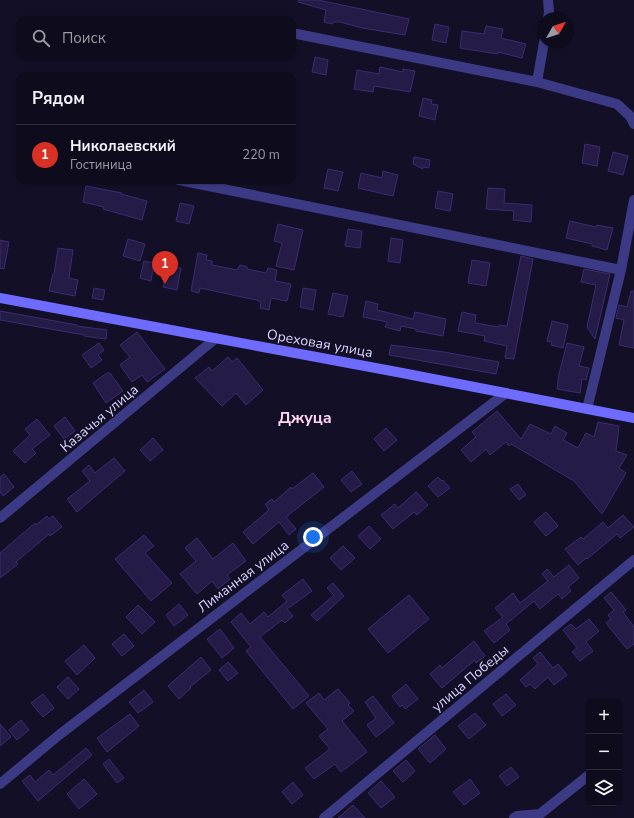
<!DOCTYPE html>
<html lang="ru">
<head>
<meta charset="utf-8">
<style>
	:root { --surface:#0e0b1c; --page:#1c1929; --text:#f1f3f6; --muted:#9b9ba3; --line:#2e2b3b; --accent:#d93025 }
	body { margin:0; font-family:"Nunito Sans",sans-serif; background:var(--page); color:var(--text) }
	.controls { position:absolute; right:12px; bottom:12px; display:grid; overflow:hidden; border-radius:8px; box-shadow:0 1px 3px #0004 }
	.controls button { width:36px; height:36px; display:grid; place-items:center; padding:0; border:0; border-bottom:1px solid var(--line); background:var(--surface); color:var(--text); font:20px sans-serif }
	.compass { position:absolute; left:538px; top:12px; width:36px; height:36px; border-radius:50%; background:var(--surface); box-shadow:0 1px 3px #0004; rotate:51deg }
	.you { position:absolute; left:313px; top:537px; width:14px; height:14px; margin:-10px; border:3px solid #fff; border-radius:50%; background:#1a73e8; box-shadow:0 0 0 6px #1a73e833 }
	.badge { display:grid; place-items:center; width:26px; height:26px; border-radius:50%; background:var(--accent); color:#fff; font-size:13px; font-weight:700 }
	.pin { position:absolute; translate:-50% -33px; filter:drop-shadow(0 1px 2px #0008) }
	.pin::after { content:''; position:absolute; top:21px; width:14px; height:12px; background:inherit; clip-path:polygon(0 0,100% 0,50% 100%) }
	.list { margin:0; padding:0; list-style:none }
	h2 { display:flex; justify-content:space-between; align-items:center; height:52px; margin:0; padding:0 16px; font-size:17px }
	h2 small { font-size:13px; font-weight:400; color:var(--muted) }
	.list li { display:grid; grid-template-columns:26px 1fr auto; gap:12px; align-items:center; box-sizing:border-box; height:60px; padding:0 16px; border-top:1px solid var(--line) }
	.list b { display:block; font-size:15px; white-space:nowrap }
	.list p { margin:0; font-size:13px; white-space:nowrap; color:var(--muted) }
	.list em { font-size:13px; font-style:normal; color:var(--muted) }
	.icon { flex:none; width:22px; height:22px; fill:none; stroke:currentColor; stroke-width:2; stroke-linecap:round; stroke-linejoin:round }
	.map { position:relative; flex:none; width:634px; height:818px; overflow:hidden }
	.search { position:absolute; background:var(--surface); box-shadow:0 1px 3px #0004; left:16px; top:16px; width:280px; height:44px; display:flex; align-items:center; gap:10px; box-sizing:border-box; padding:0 14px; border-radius:12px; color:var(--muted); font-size:15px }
	.panel { position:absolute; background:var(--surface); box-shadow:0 1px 3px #0004; left:16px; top:72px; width:280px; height:112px; border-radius:12px }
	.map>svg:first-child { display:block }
	.building { fill:#241b47; stroke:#3b2d73 }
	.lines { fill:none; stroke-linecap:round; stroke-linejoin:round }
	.street { stroke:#3d3a85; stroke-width:10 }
	.secondary { stroke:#6f6bff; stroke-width:10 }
	.labels { text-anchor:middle; stroke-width:3; stroke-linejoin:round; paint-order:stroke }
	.street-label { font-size:14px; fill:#d9d4ff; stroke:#130f26 }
	.quarter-label { font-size:16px; font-weight:bold; fill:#ffd6f0; stroke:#130f26 }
</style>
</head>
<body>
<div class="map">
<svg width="634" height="818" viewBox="0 0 634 818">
	<rect width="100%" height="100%" fill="#130f26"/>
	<path class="building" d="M299,0h19l91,19 -4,16 -43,-7 -22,-6h-7l-1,2 -8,-2 2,-12 -28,-8z
		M435,24l14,3 -3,16 -14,-3z
		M486,26l17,3 -2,9 25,6 -4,14 -24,-6v2l-38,-6 2,-17 22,3z
		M315,57l13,3 -2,15 -14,-3z
		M380,67l23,5v-3l12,2 -5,21 -36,-6 -1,6 -19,-3 3,-19 22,4z
		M423,98l9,2 -1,4 7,1 -3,15 -16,-4z
		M585,144l15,3 -3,19 -15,-3z
		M613,152l15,4 -5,19 -15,-4z
		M414,157l16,3 -1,8 -6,-1v2l-10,-5z
		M328,169l15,3 -5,19 -14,-3z
		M383,171l15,4 -5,21 -35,-8 3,-15 21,5z
		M86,186l36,7 -1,1 26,7 -5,19 -39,-11 1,-2 -21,-5z
		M488,188l17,1 -1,14 28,2 -1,17 -18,-2 1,-9 -28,-2z
		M438,191l15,3 -3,17 -15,-3z
		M180,203l14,3 -5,18 -13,-3z
		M570,221l26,6 1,-2 16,3 -6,22 -15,-4v-2l-26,-6z
		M278,224l25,6 -9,40 -18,-4 6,-23 -8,-2z
		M348,229l14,2 -2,17 -15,-2z
		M391,238l12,2 -3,23 -12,-2z
		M128,239l17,5 -5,17 -17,-5z
		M0,240l9,2 -5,27 -4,-1z
		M58,248l15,2 -4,28 9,2 -3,16 -26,-5 4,-17h1z
		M198,253l9,2 -1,5 6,1v4l25,5 3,-5 7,2v2l19,4 2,-5 9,2 -2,11 16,3 -4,17 -16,-3 -2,12 -9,-2 1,-6 -5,-2 -56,-12 -1,5 -8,-2z
		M521,256l12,3 -19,100 -9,-1 2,-12 -23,-5 1,-5 -27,-5 4,-19 14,3 -1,8 24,4v-2l8,1z
		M472,260l18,3 -4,23 -18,-3z
		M144,261l10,2 -3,18 -11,-3z
		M167,266l14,2 -4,22 -14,-3z
		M584,269l26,5 -15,65 -8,-12 9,-42 -15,-3z
		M94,288l11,2 -2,10 -11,-2z
		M303,288l13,2 -3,20 -13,-3z
		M631,291h3v57l-15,-3 5,-25 -8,-2 3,-13 8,2z
		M333,293l15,3 -5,21 -15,-3z
		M366,301l12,3 -1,6 36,9 2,-7 31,7 -3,17 -27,-5v-2l-15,-3 -1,5 -15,-4 2,-5 -24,-5z
		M0,311l77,14v1l30,4 -1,9 -22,-3v-1l-84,-15z
		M552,321l16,4 -5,23 -12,-3 1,-3 -5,-1z
		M137,332l28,37 -18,13 -5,-7 -10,7 -12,-17 10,-8 -10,-12z
		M99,343l5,7 -6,5 4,5 -11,8 -9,-13z
		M567,343l17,4 -5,19 10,2 -3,12 -4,-1 -2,14 -23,-4 2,-15z
		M391,345l53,7 55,10 -3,12 -107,-19z
		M228,357l4,5 5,-4 26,32 -17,15 -10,-12 -14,13 -27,-28 14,-11 3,4z
		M107,373h3l13,18 -17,12 -13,-20z
		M497,411l24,28 9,-15 21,10 4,-8 12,7 -4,7 15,8 8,-15 8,4 4,-15 21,4 -3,25 11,4 -8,13 7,5 -24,41 -28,-33 -63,-37 -2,2 -3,-4 -16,13 -4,-6 -15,13 -10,-12 15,-13 -4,-5z
		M65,417l10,14 -11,8 -10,-13z
		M37,419l13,16 -18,14 4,4 -11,10 -12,-12 17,-16 -5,-6z
		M386,428l11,12 -13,11 -10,-12z
		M153,438l10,12 -13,11 -10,-11z
		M114,458l11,13 -48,41 -10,-13 23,-18 -8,-10 7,-6 6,8z
		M352,471l10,13 -11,8 -10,-12z
		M313,473l11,14 -38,30 10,12 -7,6 -10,-13 -26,22 -10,-12 26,-22 -4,-6 7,-5 2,3 17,-15 1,2z
		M4,474l10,13 -11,9 -3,-4v-15z
		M438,477l4,4 1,-1 7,8 -12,9 -10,-11z
		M518,484l8,11 -7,5 -9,-11z
		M416,492l12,13 -11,10 -3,-3 -21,17 -12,-14 14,-11 3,4z
		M546,512l12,14 -12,10 -12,-14z
		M623,515l11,12 -14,11 -3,-4 -30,25 -1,-1 -8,7 -13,-16 16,-12 2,2 20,-17 5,6z
		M47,516l2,3 4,-3 9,11 -12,9 -1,-2 -33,28 2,2 -18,14v-25l35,-30 1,2z
		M369,526l12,13 -11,10 -12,-13z
		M144,535l10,11 -9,7 27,30 -21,18 -36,-42z
		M197,538l16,21 20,-16 13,18 -19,14 3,4 -12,10 -6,-8 -15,13 -17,-20 16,-13 -11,-13z
		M343,546l12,12 -14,12 -11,-12z
		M569,565l10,13 -11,9 3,4 -9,8 -4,-5 -18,15 -6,-8 -28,23 4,6 -16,13 -10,-12 19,-14 -8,-9 18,-15 7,10 28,-22 -6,-7 5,-5 7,8z
		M303,579l9,12 -25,18 6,7 -8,7 -3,-3 -22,17 49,59 -16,13 -47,-58 5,-4 -20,-25 10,-9 9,11 14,-12 4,5 19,-16 -5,-6z
		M333,583l11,13 -27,25 -6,-6 23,-20 -7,-7z
		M611,592l15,18 -3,2 11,15v17l-7,5 -21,-26 5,-4 -3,-4 6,-5 -10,-12z
		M409,595l20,24 -41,34 -20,-24z
		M179,604l9,11 -14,11 -8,-11z
		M138,605l17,17 -13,12 -16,-17z
		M589,619l10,12 -13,11 7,9 -13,10 -8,-9 5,-4 -14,-18 8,-6 5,5z
		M220,629l14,19 -12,10 -15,-19z
		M124,634l10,12 -12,10 -10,-12z
		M474,641l11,15 -9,7 -1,-3 -33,28 -12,-14 10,-9 2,3z
		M84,645l11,13 -18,17 -12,-14z
		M540,652l13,16 5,-4 9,11 -13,10 -6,-8 -13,12 -5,-5 -4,3 -6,-7 18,-16 -5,-6z
		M201,657l10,13 -21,17 1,1 -12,11 -11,-13z
		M228,662l10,11 -10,8 -9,-11z
		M68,677l11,12 -11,10 -11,-12z
		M406,684l12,15 -13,10 -3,-4 -2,2 -8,-11z
		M338,689l12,14 -2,2 6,6 -12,10 25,31 -26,20 -6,-8 -21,15 -9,-11 25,-19 -11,-13 9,-7 -22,-26 13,-10 5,7z
		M144,690l9,12 -15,11 -9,-11z
		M43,694l11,14 -11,9 -12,-14z
		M506,694l10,11 -14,11 -9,-12z
		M373,696l21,27 -18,14 -9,-12 9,-7 -11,-16z
		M475,713l11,12 -17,14 -11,-13z
		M130,714l9,12 -32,26 -10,-14z
		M21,720l8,10 -12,10 -8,-10z
		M0,724l11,13 -11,9z
		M435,735l11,14 -16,14 -12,-14z
		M86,748l6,7 -54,46 -16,-20 8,-6 5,7 14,-12 4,5z
		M109,759l15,19 -7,5 -14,-19z
		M406,760l9,11 -12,11 -10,-11z
		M511,767l8,10 -12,9 -8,-10z
		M84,779l13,15 -18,15 -12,-15z
		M470,779l10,14 -16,12 -11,-13z
		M381,781l14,16 -14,11 -13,-15z
		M293,782l10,13 -11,9 -10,-12z
		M353,805l12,13h-27z"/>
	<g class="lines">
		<path class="street" d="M548,0l1,12 -1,6
			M292,33l245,49 80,22 13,12 4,8
			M537,82l7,-40
			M179,180l442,90
			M587,409l34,-139 13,-70
			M0,518l216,-180
			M0,784l59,-49 447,-342
			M324,818l310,-258
			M514,818l3,-2 23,-2 49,-39"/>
		<path class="secondary" d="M0,298l397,74 237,46"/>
	</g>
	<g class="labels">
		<g class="street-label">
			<text transform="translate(320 343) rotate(10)" y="5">Ореховая улица</text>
			<text transform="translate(99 418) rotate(-40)" y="5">Казачья улица</text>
			<text transform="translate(243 576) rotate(-37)" y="5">Лиманная улица</text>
			<text transform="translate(470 678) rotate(-40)" y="5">улица Победы</text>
		</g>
		<g class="quarter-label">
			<text x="305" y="423">Джуца</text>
		</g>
	</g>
</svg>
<div class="controls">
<button>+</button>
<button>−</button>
<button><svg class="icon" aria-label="layers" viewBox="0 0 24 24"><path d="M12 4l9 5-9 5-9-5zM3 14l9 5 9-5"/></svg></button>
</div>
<svg class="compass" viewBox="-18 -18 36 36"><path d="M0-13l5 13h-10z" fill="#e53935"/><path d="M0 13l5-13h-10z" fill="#9b9ba3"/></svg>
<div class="you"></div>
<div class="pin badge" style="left:165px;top:284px">1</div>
<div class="search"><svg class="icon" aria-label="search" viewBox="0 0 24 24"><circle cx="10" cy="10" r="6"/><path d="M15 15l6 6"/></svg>Поиск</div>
<section class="panel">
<h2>Рядом<small></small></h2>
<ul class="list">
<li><span class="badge">1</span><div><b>Николаевский</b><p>Гостиница</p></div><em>220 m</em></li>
</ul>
</section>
</div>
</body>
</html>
